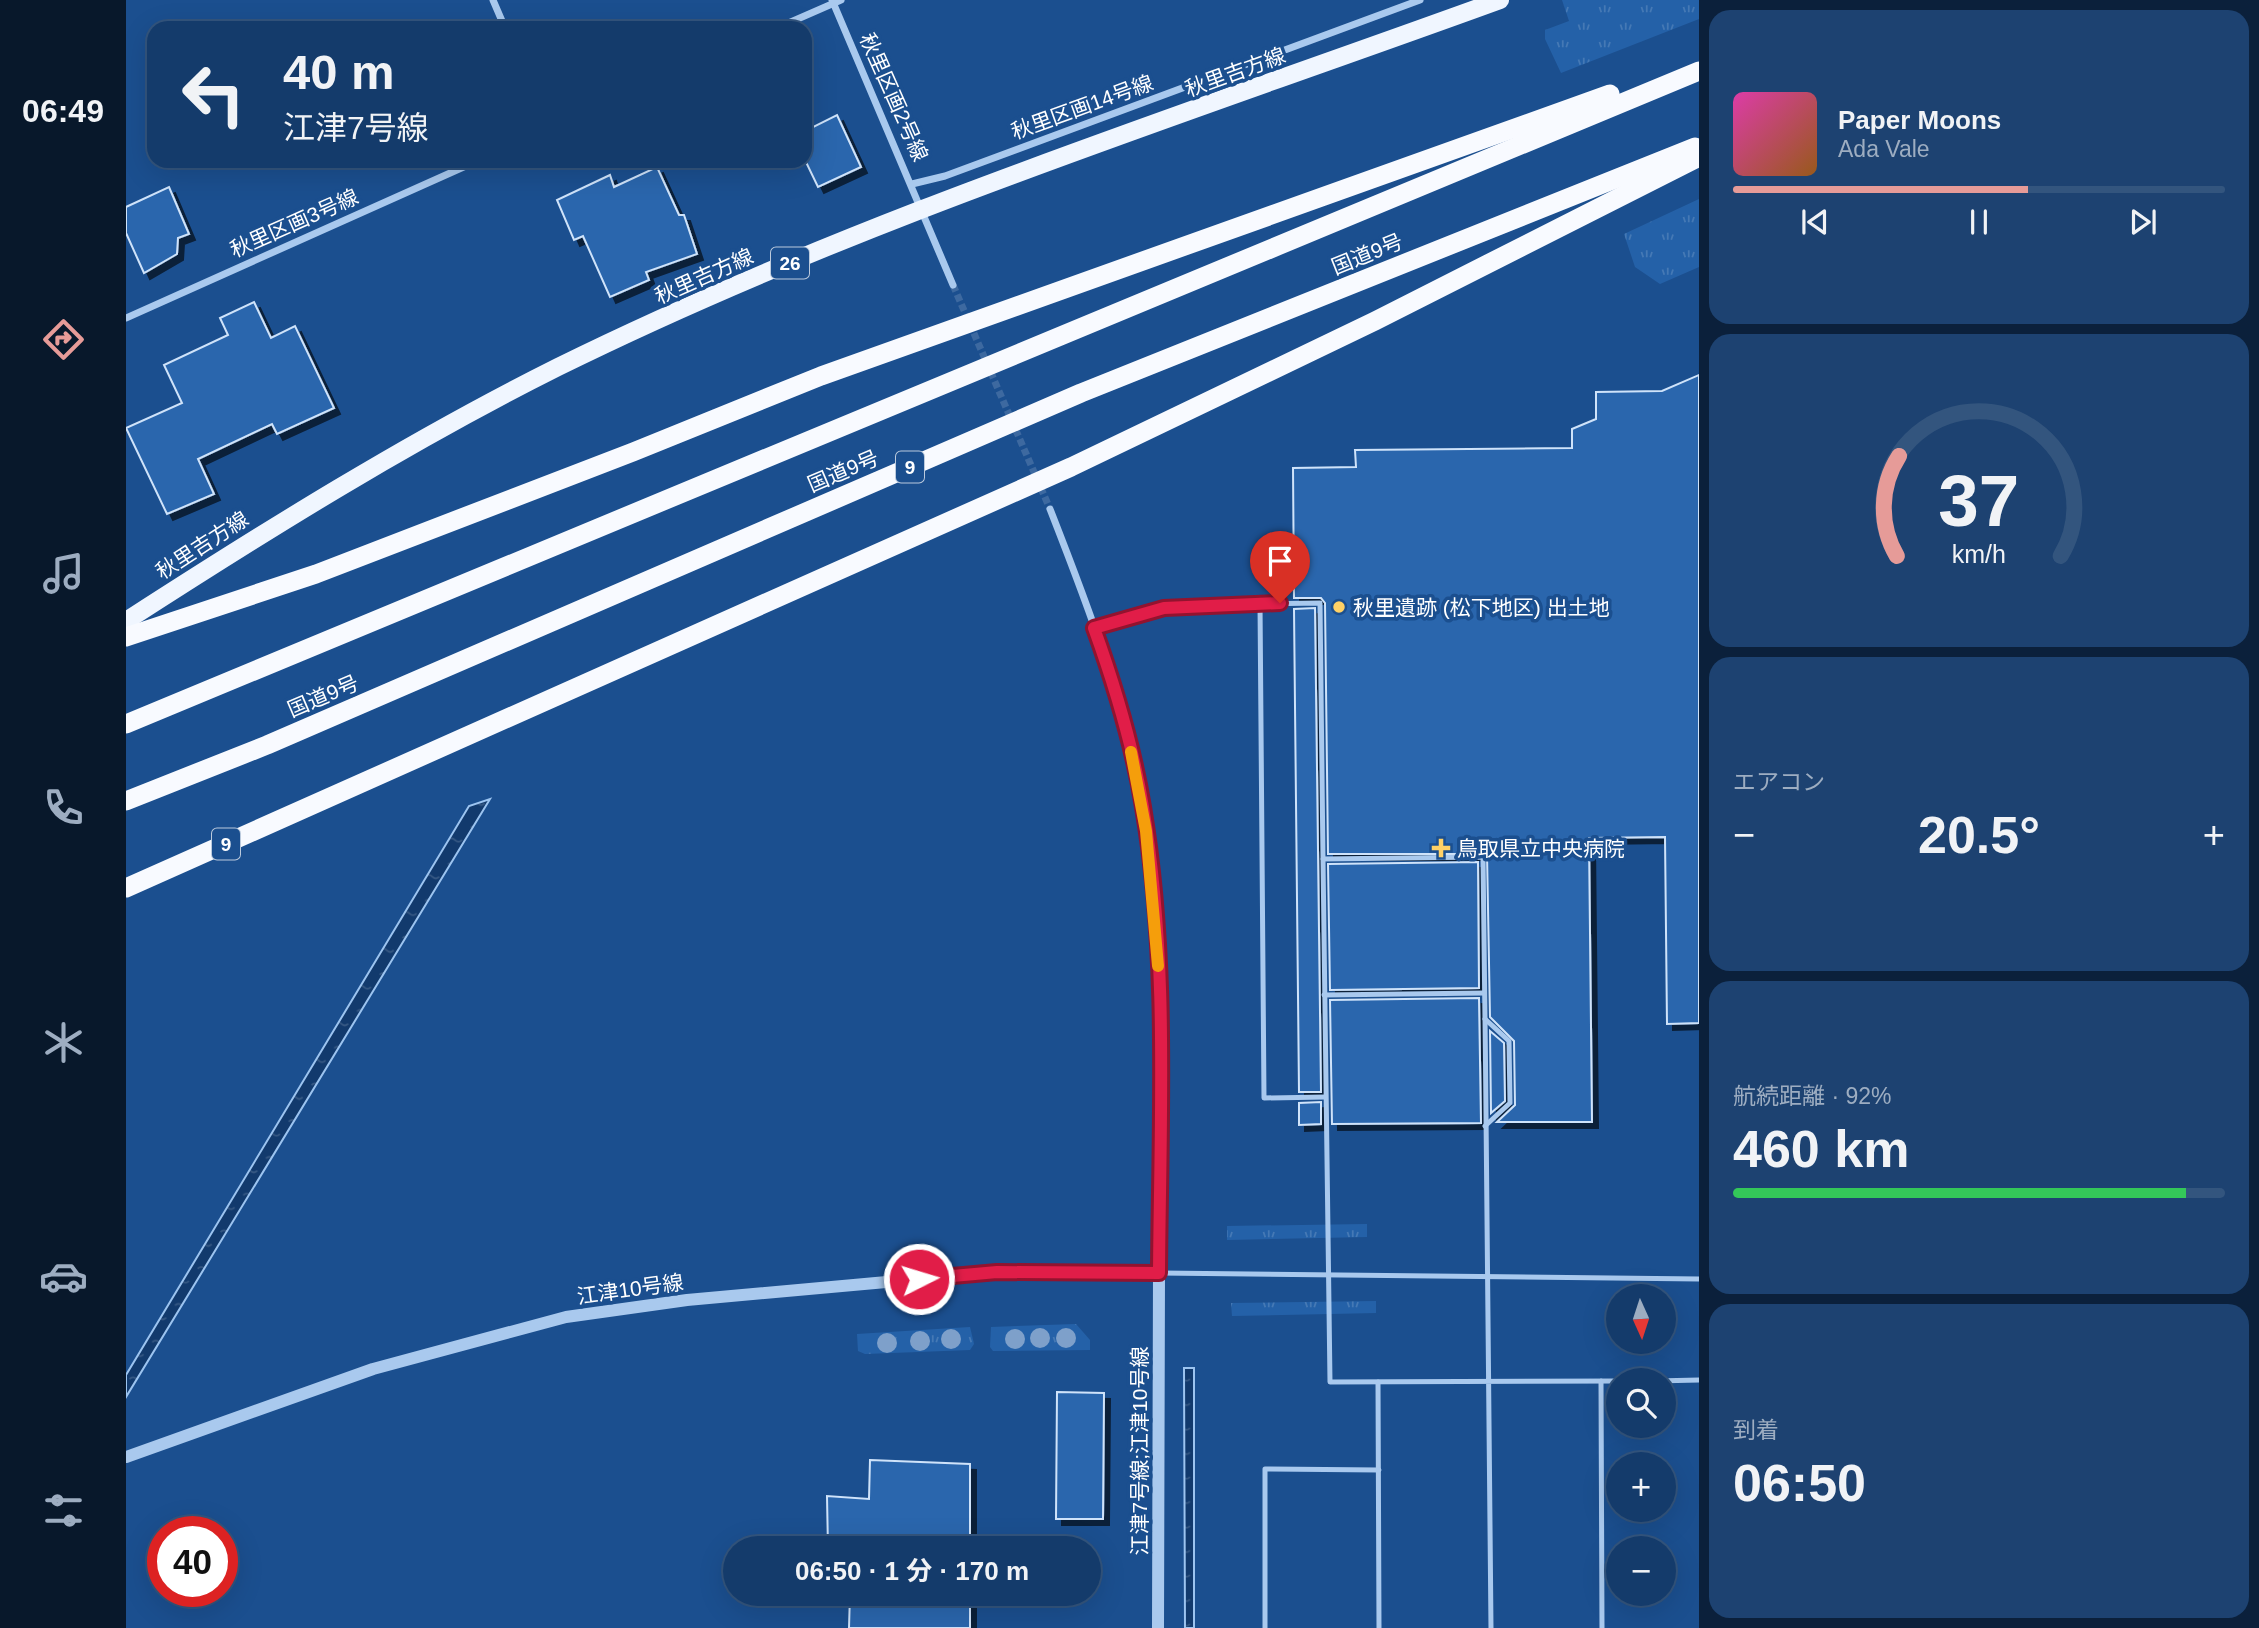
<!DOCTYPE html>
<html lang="ja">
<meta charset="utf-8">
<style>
:root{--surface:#143b6b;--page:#1d4271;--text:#f1f3f6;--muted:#9dadc1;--line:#33557e;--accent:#e69b98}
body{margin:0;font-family:Arial,"Noto Sans JP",sans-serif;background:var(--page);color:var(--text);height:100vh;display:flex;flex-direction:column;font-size:26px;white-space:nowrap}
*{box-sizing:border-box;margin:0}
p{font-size:23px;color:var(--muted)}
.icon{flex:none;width:38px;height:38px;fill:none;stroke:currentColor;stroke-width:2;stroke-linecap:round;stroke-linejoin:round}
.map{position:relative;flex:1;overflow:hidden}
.side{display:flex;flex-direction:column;gap:10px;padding:10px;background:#0b203b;width:560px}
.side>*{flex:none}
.banner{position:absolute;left:21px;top:21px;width:665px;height:147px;border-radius:21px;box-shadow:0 7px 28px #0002,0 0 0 2px var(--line);background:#143b6b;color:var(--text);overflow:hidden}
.needle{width:46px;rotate:177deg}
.controls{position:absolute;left:1480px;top:1284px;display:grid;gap:14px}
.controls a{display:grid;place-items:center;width:70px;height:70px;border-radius:50%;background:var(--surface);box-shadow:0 7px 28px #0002,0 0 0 2px var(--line);font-size:35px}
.speed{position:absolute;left:21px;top:1516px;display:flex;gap:14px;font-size:35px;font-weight:700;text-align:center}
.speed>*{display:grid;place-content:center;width:91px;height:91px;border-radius:50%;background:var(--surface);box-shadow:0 7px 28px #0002,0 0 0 2px var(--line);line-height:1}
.speed .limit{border:10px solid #d22;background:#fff;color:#111}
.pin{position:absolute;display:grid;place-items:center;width:60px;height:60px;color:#fff;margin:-72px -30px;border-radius:50% 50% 50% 0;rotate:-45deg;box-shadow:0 0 7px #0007}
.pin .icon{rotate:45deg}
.me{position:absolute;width:77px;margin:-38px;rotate:85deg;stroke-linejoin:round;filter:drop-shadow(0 0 5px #0008)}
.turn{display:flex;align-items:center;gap:24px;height:147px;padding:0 21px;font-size:32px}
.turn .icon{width:91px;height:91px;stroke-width:2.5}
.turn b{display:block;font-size:49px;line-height:60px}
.big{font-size:52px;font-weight:700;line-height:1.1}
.side .tile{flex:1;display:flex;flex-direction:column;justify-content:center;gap:10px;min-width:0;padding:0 24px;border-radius:21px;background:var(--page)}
.side .dial{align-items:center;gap:0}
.dial svg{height:182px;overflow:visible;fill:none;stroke:var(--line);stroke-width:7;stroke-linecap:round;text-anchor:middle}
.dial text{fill:var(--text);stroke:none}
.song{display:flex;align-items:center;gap:21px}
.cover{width:84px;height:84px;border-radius:10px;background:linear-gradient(135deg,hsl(320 70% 55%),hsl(30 70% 35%))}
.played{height:7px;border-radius:4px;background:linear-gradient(90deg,var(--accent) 60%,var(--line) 60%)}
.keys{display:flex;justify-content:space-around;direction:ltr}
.heat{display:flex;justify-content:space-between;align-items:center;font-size:38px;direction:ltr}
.charge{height:10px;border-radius:5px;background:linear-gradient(90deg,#34c759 92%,var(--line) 0)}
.trip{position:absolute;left:597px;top:1536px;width:378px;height:70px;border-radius:35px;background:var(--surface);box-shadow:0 7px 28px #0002,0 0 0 2px var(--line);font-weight:700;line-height:70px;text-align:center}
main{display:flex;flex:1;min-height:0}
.dock{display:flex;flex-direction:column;width:126px;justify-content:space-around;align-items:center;background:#08182b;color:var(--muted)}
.dock .icon{width:49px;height:49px}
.dock .on{color:var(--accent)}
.dock b{font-size:32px;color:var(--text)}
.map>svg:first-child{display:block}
</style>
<main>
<nav class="dock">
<b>06:49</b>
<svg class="icon on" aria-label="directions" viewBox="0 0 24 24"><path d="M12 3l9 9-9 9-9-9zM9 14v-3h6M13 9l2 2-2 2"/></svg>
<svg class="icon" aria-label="music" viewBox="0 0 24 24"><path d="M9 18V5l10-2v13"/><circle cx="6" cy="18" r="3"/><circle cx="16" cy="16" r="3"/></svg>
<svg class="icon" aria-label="phone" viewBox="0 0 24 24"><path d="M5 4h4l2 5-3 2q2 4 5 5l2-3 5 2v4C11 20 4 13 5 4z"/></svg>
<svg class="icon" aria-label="climate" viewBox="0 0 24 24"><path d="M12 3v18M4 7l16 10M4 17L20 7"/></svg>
<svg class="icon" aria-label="car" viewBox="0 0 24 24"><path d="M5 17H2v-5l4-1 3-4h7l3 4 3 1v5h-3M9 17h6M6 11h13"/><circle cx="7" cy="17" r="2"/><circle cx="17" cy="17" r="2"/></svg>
<svg class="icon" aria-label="filters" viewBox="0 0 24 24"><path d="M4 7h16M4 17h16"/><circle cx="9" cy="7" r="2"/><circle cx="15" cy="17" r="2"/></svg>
</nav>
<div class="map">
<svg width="1573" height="1628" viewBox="0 0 1573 1628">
<defs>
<pattern id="grass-tufts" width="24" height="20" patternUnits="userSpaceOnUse" patternTransform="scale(1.75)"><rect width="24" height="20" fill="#2461a8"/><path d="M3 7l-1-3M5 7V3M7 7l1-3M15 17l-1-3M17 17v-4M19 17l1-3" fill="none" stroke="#4579b5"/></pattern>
<pattern id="water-ripples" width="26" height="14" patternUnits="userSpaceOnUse" patternTransform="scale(1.75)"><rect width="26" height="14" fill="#123a6d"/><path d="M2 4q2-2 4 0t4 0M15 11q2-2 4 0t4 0" fill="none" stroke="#365883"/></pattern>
<filter id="shadow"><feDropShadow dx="6" dy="6" stdDeviation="0" flood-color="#0009"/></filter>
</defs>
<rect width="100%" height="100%" fill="#1b4f8f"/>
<g fill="url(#grass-tufts)">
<polygon points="1436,0 1573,0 1573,19 1435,73 1419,39 1419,30 1443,21"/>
<polygon points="1573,199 1573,267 1534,284 1509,267 1498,234"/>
<polygon points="1241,1224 1241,1237 1101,1240 1101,1226"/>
<polygon points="1250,1301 1250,1313 1106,1316 1105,1303"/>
<polygon points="950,1324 964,1340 964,1350 867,1351 864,1347 865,1327"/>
<polygon points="844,1327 848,1344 844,1350 739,1354 732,1351 731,1334"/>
</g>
<g fill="url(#water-ripples)" stroke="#9cc4f0" stroke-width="2">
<polygon points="364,799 0,1397 0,1375 343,806"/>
<polygon points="1058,1368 1068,1368 1068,1628 1059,1628"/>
</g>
<g fill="#2a66ad" stroke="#cfe3fa" stroke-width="2" filter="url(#shadow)">
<polygon points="711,115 735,167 692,187 679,160 679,131"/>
<polygon points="531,167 553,215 558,215 571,254 520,272 523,280 484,297 457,236 448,240 431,200 484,175 488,187"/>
<polygon points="43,187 63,234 52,238 51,254 18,273 0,233 0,207"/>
<polygon points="128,302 145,338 169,326 208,408 151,434 146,424 72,459 88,494 41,514 0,428 56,403 38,365 102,335 94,318"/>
<polygon points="1573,375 1573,1023 1541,1024 1539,837 1463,838 1466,1122 1371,1122 1389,1105 1388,1041 1364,1017 1361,854 1202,854 1199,603 1195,598 1168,598 1167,468 1230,467 1229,450 1446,448 1446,429 1470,419 1470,392 1536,391"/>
<polygon points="1189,608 1195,1092 1173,1092 1168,609"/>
<polygon points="1352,862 1353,988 1204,990 1202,864"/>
<polygon points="1353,998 1355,1123 1206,1124 1204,1000"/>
<polygon points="1364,1031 1378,1043 1379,1101 1365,1113"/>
<polygon points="1195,1102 1195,1124 1173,1125 1173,1103"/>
<polygon points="931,1392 978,1393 977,1519 930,1519"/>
<polygon points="744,1460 844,1464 844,1549 702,1549 701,1496 743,1499"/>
<polygon points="724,1594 844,1594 844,1628 723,1628"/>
</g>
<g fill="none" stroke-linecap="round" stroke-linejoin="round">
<polyline stroke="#3d69a0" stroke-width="7" stroke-dasharray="7 3.5" stroke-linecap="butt" points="827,285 924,509"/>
<g stroke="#a9c9ee" stroke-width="5">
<polyline points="1134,603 1138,1098 1199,1097"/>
<polyline points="968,628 1019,612 1059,605 1194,603 1197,859"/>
<polyline points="1198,995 1358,993"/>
<polyline points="1359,1019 1383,1041 1384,1103 1359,1126"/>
<polyline points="1034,1273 1573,1279"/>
<polyline points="1475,1381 1476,1628"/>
<polyline points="1529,1381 1573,1380"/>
<polyline points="1252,1382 1253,1628"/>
<polyline points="1139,1628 1139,1469 1253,1470"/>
<path d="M1365 1628C1364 1371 1360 1114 1357 857L1197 859 1204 1382C1300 1382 1396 1382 1493 1381"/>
</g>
<g stroke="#a9c9ee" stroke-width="7">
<polyline points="367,0 379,28"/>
<polyline points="706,0 827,285"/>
<polyline points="651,28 715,0"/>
<polyline points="786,184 819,176 1294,0"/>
<polyline points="0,318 351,161"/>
<path d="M924 509C962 606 1000 705 1017 807 1042 961 1034 1119 1033 1273"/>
</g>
<polyline stroke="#a9c9ee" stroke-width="12" points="0,1457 247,1369 440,1317 561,1300 871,1272 1033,1273 1032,1628"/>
<path stroke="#f0f6ff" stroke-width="18" d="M0 621C141 530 282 442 432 367 734 218 1058 115 1374 0"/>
<g stroke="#f8faff" stroke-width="19">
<polyline points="0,637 190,574 507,452 695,376 1484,94"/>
<polyline points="0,724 1573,71"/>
<polyline points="0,801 141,745 955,393 1569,147"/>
<polyline points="0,888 945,467 1249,321 1573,157"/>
</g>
</g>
<g fill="#7ea0ca">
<circle cx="914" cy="1338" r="10"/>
<circle cx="940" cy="1338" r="10"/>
<circle cx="825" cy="1339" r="10"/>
<circle cx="889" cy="1339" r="10"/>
<circle cx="794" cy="1341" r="10"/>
<circle cx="761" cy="1343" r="10"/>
</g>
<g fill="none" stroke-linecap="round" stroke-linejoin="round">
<defs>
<path id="route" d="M793 1279 871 1272 1033 1273C1034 1119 1043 960 1017 807 1007 746 989 686 968 628L1038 608 1154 603"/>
</defs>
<use href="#route" stroke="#92132f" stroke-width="18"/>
<use href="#route" stroke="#e11d48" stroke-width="12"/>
<polyline stroke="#f59e0b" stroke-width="12" points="1005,752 1020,831 1032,966"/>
</g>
<g fill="#ffd166" stroke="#1b4f8f" stroke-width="2.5">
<circle cx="1213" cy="607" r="7"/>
<path d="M1311.5 837.5h7v7h7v7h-7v7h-7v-7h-7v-7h7z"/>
</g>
<g text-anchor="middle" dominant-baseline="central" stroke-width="7" stroke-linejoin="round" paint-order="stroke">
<g fill="#1b4f8f" stroke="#bbcadd" stroke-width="2">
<rect x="645" y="247.5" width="38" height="31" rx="5"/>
<rect x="770" y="451.5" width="28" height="31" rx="5"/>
<rect x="86" y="828.5" width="28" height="31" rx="5"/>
</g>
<g font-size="19" font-weight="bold" fill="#fff">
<text x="664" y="263">26</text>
<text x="784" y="467">9</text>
<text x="100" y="844">9</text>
</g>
<g font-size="21" fill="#fff" stroke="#1b4f8f">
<text transform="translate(1109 72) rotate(-20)">秋里吉方線</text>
<text transform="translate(768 97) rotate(66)">秋里区画2号線</text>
<text transform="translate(956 107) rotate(-20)">秋里区画14号線</text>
<text transform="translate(168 223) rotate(-24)">秋里区画3号線</text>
<text transform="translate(1241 254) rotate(-22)">国道9号</text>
<text transform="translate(578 276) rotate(-24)">秋里吉方線</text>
<text transform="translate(717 471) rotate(-23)">国道9号</text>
<text transform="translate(76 545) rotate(-33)">秋里吉方線</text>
<text transform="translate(197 696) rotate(-23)">国道9号</text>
<text transform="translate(504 1289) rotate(-8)">江津10号線</text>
<text transform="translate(1013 1451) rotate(-90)">江津7号線;江津10号線</text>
</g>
<g font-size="21" fill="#fff" stroke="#1b4f8f" text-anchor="start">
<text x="1227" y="607">秋里遺跡 (松下地区) 出土地</text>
<text x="1331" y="848">鳥取県立中央病院</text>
</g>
</g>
</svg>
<div class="controls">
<a><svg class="needle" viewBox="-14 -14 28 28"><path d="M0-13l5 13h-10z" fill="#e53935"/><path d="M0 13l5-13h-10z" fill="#9dadc1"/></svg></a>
<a><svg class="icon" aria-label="search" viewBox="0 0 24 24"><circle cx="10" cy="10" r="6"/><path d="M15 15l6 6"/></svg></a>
<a>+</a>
<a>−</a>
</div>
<div class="speed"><div class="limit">40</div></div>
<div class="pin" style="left:1154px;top:603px;background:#d93025"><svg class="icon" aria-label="arrive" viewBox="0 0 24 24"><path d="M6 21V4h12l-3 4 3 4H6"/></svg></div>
<svg class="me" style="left:793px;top:1279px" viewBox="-20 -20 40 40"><circle r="17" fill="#e11d48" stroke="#fff" stroke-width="3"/><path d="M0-11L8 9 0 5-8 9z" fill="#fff"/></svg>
<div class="trip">06:50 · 1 分 · 170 m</div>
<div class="banner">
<div class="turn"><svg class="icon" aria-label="left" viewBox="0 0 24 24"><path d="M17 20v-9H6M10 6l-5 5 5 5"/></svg><div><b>40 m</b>江津7号線</div></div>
</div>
</div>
<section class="side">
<div class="tile">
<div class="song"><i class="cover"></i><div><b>Paper Moons</b><p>Ada Vale</p></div></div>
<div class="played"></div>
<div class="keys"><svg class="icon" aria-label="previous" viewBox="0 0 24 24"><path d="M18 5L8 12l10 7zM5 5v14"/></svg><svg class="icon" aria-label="pause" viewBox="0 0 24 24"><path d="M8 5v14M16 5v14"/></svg><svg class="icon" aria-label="next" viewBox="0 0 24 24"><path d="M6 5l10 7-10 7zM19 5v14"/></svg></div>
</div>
<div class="tile dial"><svg viewBox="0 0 100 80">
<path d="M14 69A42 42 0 1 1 86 69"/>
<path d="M14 69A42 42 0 0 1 15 25" stroke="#e69b98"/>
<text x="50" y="56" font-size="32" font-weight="700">37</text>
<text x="50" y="72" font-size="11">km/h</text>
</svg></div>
<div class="tile"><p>エアコン</p>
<div class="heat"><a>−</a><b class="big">20.5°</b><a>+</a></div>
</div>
<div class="tile"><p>航続距離 · 92%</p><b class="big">460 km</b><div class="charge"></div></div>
<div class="tile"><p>到着</p><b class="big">06:50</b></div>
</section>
</main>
